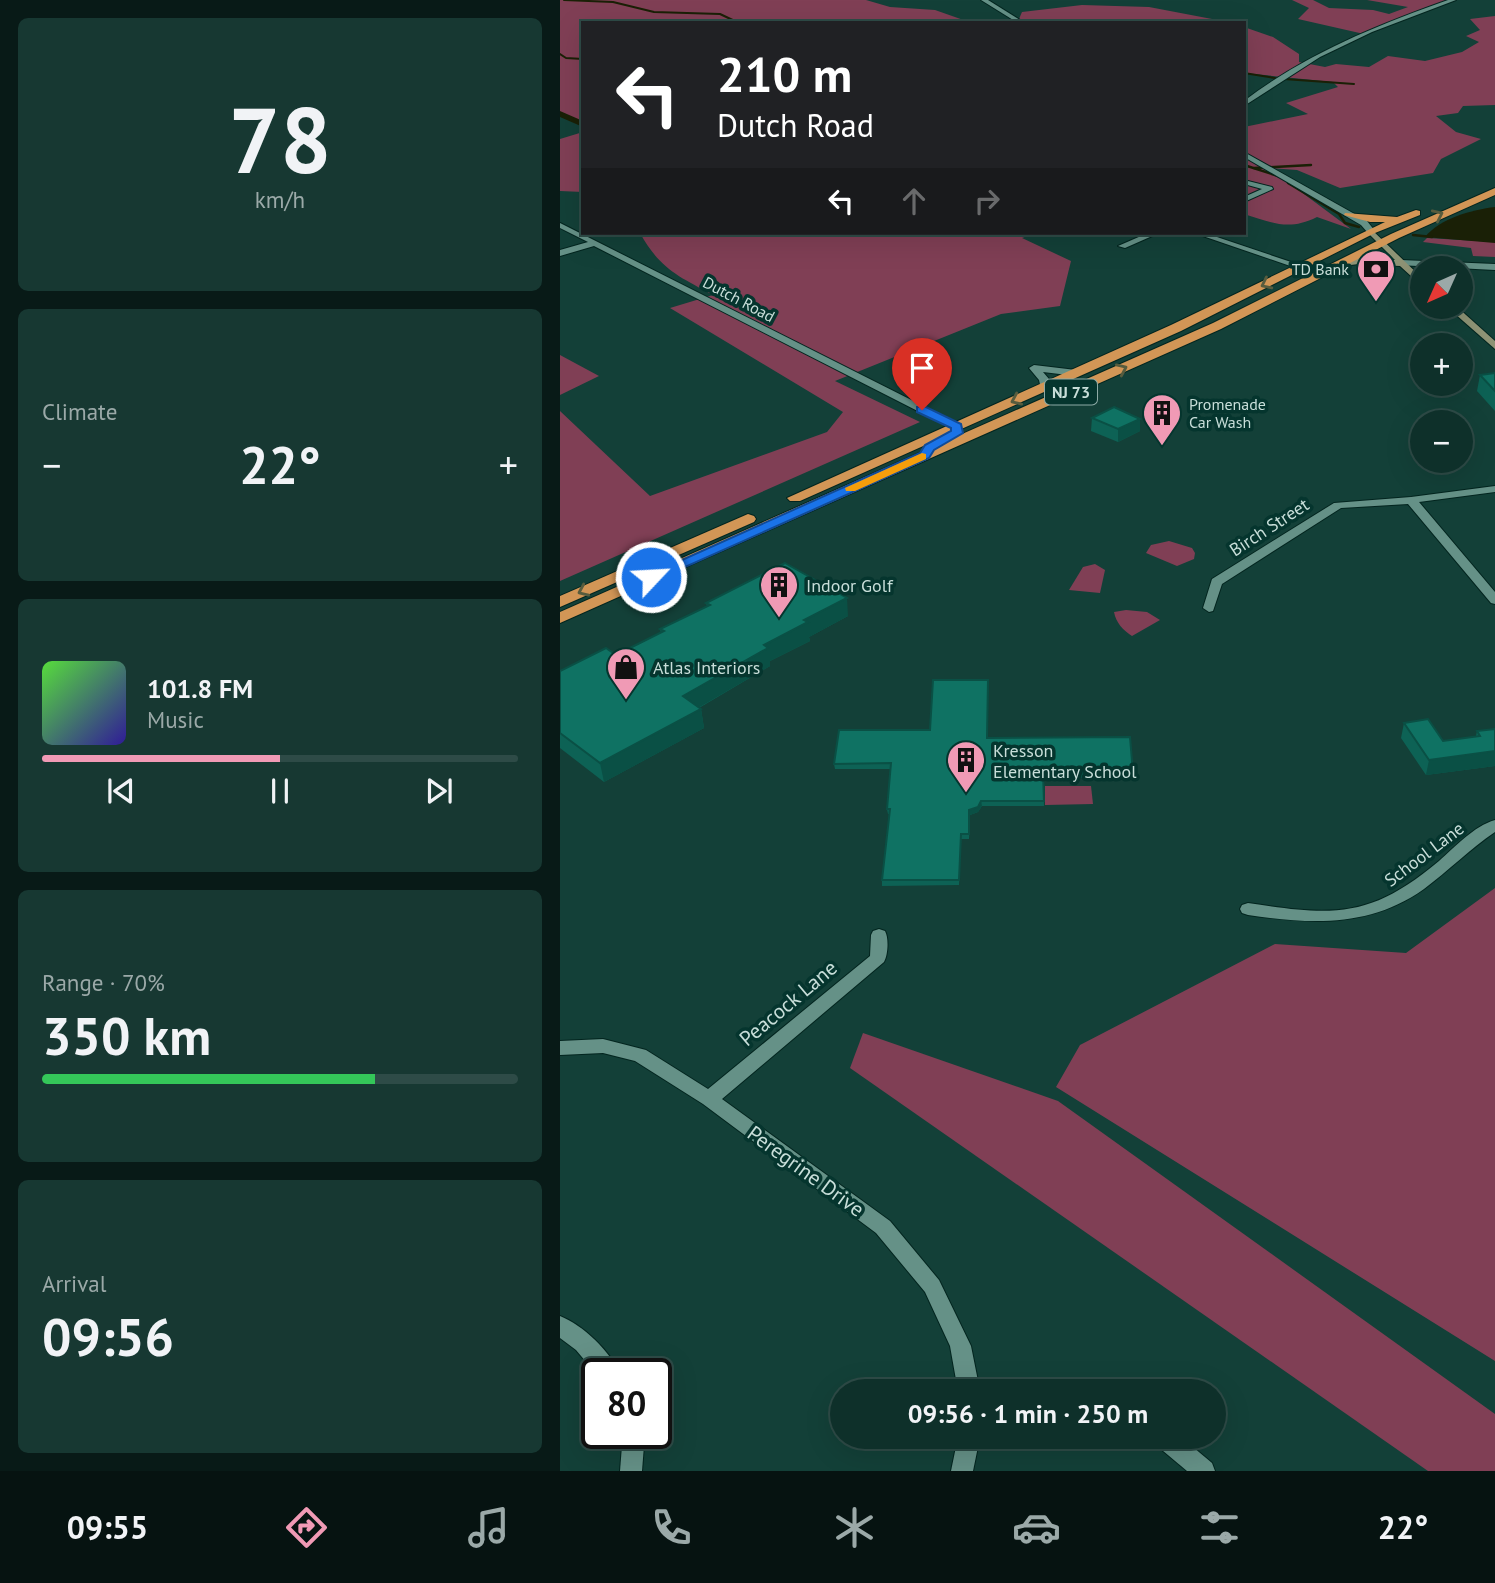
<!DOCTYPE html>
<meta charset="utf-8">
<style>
:root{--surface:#0e302a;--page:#173832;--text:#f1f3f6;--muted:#9ba9a8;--line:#2e4b47;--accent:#f09ab5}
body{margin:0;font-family:"PT Sans",sans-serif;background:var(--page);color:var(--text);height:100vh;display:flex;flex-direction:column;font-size:26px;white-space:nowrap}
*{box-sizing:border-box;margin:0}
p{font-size:23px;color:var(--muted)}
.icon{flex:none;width:38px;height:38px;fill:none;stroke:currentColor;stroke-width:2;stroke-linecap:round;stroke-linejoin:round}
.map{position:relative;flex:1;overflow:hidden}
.details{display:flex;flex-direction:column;gap:18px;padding:18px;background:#081a17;width:560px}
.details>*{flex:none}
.banner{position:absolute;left:21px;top:21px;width:665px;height:214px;border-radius:0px;box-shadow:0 7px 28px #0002,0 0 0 2px var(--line);background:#202124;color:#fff;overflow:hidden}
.needle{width:46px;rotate:225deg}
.tools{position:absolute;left:850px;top:256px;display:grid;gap:14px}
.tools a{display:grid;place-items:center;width:63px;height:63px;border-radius:50%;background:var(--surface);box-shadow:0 7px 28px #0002,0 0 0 2px var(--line);font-size:35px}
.speed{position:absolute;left:21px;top:1358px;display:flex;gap:14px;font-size:35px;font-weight:700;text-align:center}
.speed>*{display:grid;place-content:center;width:91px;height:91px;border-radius:50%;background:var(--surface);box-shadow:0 7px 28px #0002,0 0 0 2px var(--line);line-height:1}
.speed .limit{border:4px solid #111;border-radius:10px;background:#fff;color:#111}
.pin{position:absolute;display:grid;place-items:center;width:60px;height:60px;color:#fff;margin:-72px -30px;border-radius:50% 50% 50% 0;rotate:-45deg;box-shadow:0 0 7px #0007}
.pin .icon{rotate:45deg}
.me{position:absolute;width:77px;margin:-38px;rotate:65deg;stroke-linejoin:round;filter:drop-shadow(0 0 5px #0008)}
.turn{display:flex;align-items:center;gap:24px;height:147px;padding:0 21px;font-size:32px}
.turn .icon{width:91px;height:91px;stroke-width:2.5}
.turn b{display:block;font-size:49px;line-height:60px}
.lanes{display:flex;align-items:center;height:66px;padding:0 21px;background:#0003;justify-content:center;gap:35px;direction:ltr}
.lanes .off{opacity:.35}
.big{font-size:52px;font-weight:700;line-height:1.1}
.details .card{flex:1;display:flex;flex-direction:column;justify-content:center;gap:10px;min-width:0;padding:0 24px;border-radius:10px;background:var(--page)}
.details .dial{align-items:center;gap:0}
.dial b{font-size:91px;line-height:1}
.song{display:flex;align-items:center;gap:21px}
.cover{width:84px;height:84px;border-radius:10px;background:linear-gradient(135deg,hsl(110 70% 55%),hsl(250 70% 35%))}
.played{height:7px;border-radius:4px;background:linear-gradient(90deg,var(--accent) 50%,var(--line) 50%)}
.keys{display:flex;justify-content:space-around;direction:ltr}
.heat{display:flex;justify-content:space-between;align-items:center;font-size:38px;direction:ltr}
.charge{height:10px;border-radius:5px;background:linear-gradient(90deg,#34c759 70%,var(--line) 0)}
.trip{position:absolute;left:270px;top:1379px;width:396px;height:70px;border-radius:35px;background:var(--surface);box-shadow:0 7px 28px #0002,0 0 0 2px var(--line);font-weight:700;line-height:70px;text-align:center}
.menu{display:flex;height:112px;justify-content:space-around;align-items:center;background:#061311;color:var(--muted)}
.menu .icon{width:49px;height:49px}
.menu .on{color:var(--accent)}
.menu b{font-size:32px;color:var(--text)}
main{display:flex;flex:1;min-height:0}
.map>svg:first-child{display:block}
</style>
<main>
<section class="details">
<div class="card dial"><b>78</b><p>km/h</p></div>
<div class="card"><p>Climate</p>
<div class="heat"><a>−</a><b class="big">22°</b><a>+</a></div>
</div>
<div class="card">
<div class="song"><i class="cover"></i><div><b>101.8 FM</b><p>Music</p></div></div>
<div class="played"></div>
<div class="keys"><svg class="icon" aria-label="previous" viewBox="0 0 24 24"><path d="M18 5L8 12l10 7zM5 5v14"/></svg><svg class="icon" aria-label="pause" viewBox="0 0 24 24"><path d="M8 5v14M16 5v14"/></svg><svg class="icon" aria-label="next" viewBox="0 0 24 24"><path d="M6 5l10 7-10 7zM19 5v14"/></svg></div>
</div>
<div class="card"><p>Range · 70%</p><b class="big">350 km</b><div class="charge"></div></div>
<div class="card"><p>Arrival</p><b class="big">09:56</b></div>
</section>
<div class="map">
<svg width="935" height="1471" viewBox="0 0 935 1471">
<rect width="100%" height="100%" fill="#134038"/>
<g fill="#803f55">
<polygon points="0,0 306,0 330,7 375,10 412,23 23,23 23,123 0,116"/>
<polygon points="732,0 753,0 769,8 813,10 829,14 848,7 807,0 894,0 804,34 738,19 749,8"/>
<polygon points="522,5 589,7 673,23 467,23 459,19 462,12"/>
<path d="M935 16V105L903 106 898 113 876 116 896 132 921 139 881 159 873 173 780 188 737 170 709 168 791 229 757 217C729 231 713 223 684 214V127L748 114 726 103 778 87 773 82 684 73V27L713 37 739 54V62L765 67 776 64 809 67 828 56 865 61 902 52 919 42 906 36 920 30 910 19Z"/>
<polygon points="23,132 23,192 0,191 0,139"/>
<path d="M80 233H475L462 238 511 261 500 306 441 314 275 381 360 422 0 581V411L90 496 267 432 283 412 110 308 153 295C118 276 100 269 80 233Z"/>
<polygon points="867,238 935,242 935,257 913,256 911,248 863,242"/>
<polygon points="0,355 39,376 0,395"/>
<polygon points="609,541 632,548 635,553 634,559 617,566 586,553 591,545"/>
<polygon points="535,564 545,570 540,593 509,590 523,567"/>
<path d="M566 610 587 612 600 620 572 636C563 630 556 623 554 612Z"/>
<polygon points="485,786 531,786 533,804 485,805"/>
<polygon points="935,888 935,1361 496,1087 520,1045 715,944 846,953"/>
<polygon points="303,1033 498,1101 935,1414 935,1471 868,1471 290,1068"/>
</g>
<path fill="#1a2006" d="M935 207V243L865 237C880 218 912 210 935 207Z"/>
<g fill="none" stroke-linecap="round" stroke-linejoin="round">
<g stroke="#1a2006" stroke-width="2">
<polyline points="4,0 53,2 94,12 160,14 179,23"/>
<polyline points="0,54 6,58 23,59"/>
<polyline points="684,73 715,78"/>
<polyline points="724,79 794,84"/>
</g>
<g stroke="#1a2006" stroke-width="2.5">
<polyline points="684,165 718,176"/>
<polyline points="694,168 751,165"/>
<polyline points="728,183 779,214 785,223 799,227"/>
<polyline points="853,235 872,237"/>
</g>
<polygon fill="#1a2006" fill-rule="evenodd" points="0,111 23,121 23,127 0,117"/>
<defs>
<g id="minor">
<path d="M888 0H896L812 32 760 57 684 106V101C746 54 815 26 888 0Z"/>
<polygon points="684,180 712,187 713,189 684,202 684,197 702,189 684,184"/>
<polygon points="0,223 401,425 402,427 401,429 393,429 34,246 0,256 0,250 28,242 0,228"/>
<polygon points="588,233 599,233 565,248 558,246"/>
<polygon points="634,233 645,233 746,267 739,269"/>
<polygon points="474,365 516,370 521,373 516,376 483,372 489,379 490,387 485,390 481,389 479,380 469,368"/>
<polygon points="935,486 935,492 859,502 935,592 935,604 931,603 848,504 781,508 662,584 653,611 649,612 643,608 652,579 774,503 851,497"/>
<path d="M935 820V832C910 849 888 871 864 889 809 928 751 924 688 915L682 913 680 909 682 905 688 903C773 916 810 919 879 861 895 847 914 826 935 820Z"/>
<path d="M319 929 325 931C329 938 328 955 324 962L162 1099 330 1221 379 1280 411 1346 420 1391H398L390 1346 365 1292 316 1233 143 1104 75 1061 43 1053 0 1055V1041L43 1039 86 1050 148 1089 310 956 311 935 313 931Z"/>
<path d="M0 1316C23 1325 50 1351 60 1374L37 1375 16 1350 0 1338Z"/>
<polygon points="63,1433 85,1433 82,1471 60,1471"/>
<polygon points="398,1437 420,1437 413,1471 391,1471"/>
<polygon points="593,1437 621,1437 652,1463 655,1471 627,1471 596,1445"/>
</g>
<g id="tertiary">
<polygon points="421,0 428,0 465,23 458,23"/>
<polygon points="684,152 807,221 815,231 808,233 801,225 684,157"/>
<polygon points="841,260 935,264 935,270 838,265 838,261"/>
</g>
<g id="secondary">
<polygon points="811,229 863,279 863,287 840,266 799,264 774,267 774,263 799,258 835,260 808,233 807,231"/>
<polygon points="886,306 896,306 935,341 935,349"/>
</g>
<g id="trunk">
<polygon points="935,188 935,195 839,238 661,329 0,623 0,612 653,323 831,234"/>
<polygon points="856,210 860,211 860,215 815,233 621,331 240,501 230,501 227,498 611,325 825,222 810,222 784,215 785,213 837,217"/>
<polygon points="188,514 194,516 196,519 194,522 0,607 0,596"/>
</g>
</defs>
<use href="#minor" stroke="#03251f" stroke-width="2"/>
<use href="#tertiary" stroke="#03251f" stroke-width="2"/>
<use href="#secondary" stroke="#03251f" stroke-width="2"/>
<use href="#trunk" stroke="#03251f" stroke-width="2"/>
<use href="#minor" fill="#659187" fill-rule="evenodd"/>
<use href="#tertiary" fill="#659187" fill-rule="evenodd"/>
<use href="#secondary" fill="#8e9375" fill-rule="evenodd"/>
<use href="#trunk" fill="#d29656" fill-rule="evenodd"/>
</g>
<g fill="#0d6255">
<polygon points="935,373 935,411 917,391 920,375"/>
<polygon points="532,418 580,431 558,442 531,431"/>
<polygon points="146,603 288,616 249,637 250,641 210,661 210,666 139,708 141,709 144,728 44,782 0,748 0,671 56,655 101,633 100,629 147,606"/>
<polygon points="844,723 883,741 916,736 917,731 935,729 935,766 866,775 841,738"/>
<polygon points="428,738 573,773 573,778 483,778 484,806 422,806 418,812 410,815 409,839 401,839 399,885 322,886 322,880 330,814 328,814 327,809 331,769 275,769 274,764"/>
</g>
<g fill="#0a5045">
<polygon points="580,419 580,431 558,442 558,429"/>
<polygon points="287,598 288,616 249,637 250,641 210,661 210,666 126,715 123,696 244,620"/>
<polygon points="141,709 144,728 44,782 40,763"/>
<polygon points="935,751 935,766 866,775 869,760"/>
<polygon points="421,801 422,806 418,812 410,815 409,839 409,810"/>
</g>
<g fill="#0f7263" stroke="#0a5045" stroke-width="2">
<polygon points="935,373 935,391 920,375"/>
<polygon points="554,407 580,419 558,429 532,418"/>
<polygon points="225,563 287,598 244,620 248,622 204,645 208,648 123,696 141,709 40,763 0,733 0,671 46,648 56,655 104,631 100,629 150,605 146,603"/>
<polygon points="373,680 428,680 427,738 570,737 573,773 483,773 484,801 421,801 418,807 409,810 409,834 401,834 399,880 322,880 330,809 327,809 331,763 274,764 279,730 370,730"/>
<polygon points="868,719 883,741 920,736 917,731 935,729 935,751 869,760 844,723"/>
</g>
<defs><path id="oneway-chevron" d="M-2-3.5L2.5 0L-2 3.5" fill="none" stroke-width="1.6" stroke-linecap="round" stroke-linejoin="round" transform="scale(1.75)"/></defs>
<g stroke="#575c3e">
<use href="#oneway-chevron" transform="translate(878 215) rotate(-25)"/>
<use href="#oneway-chevron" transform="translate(706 284) rotate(154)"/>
<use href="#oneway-chevron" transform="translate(562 369) rotate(-24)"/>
<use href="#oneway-chevron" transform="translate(456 400) rotate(156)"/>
<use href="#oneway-chevron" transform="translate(23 591) rotate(156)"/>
</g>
<polygon fill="#1a73e8" stroke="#114b97" stroke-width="2" points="357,407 366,407 401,424 403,433 374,450 369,458 96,580 86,580 84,577 360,453 365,445 391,431 391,428 357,412"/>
<polygon fill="#f59e0b" points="362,453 366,454 366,459 295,491 286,491 285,488"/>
<defs>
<symbol id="bank-pin" viewBox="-11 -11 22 30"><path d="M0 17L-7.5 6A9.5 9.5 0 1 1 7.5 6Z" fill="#f09ab5" stroke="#05352e"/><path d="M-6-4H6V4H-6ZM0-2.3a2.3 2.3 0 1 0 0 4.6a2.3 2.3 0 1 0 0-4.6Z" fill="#111"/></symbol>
<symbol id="building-pin" viewBox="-11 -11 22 30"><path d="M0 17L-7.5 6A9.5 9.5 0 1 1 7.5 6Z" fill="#f09ab5" stroke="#05352e"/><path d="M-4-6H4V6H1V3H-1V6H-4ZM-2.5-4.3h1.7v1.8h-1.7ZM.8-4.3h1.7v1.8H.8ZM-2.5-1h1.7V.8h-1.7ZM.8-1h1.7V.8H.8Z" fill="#111"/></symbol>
<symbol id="shop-pin" viewBox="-11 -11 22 30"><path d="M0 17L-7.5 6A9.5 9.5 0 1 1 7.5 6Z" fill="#f09ab5" stroke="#05352e"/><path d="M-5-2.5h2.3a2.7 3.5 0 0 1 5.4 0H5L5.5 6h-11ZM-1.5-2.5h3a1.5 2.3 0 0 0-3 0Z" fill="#111"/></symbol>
</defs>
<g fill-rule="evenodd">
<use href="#bank-pin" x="794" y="247" width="44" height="60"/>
<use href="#building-pin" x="580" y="391" width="44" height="60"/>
<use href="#building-pin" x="197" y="563" width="44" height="60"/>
<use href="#shop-pin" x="44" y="645" width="44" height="60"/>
<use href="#building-pin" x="384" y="738" width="44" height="60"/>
</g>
<g text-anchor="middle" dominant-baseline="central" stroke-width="7" stroke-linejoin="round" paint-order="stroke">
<g font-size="16" fill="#c8ded9" stroke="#05352e" text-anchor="end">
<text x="789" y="269">TD Bank</text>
<text x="629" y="404" text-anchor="start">Promenade<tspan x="629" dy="18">Car Wash</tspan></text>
</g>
<g font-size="16" fill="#c8ded9" stroke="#05352e">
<text transform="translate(179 299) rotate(28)">Dutch Road</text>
</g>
<rect fill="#05352e" stroke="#8eaba6" stroke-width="2" x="485" y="379.5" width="52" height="25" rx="5"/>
<g font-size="16" font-weight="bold" fill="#c8ded9">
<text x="511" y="392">NJ 73</text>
</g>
<g font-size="18" fill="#c8ded9" stroke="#05352e">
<text transform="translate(709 527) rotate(-33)">Birch Street</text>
<text transform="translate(864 854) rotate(-37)">School Lane</text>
</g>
<g font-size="18" fill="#c8ded9" stroke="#05352e" text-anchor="start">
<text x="246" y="585">Indoor Golf</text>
<text x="93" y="667">Atlas Interiors</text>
<text x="433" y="750">Kresson<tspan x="433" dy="21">Elementary School</tspan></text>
</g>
<g font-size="21" fill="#c8ded9" stroke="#05352e">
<text transform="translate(228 1003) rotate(-40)">Peacock Lane</text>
<text transform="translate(246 1171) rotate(36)">Peregrine Drive</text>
</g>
</g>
</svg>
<div class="tools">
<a><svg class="needle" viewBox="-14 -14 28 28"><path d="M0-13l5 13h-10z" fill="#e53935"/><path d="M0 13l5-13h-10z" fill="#9ba9a8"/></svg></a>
<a>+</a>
<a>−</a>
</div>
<div class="speed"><div class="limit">80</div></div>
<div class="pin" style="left:362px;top:410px;background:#d93025"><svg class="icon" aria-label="arrive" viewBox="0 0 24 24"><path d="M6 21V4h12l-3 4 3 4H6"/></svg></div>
<svg class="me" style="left:91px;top:577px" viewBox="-20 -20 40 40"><circle r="17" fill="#1a73e8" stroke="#fff" stroke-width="3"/><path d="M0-11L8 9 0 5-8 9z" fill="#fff"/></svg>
<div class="trip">09:56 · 1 min · 250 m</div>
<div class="banner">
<div class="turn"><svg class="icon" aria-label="left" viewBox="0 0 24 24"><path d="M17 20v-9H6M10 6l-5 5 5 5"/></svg><div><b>210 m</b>Dutch Road</div></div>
<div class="lanes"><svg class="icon" aria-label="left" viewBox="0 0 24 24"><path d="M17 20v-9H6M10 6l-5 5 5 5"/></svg><svg class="icon off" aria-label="ahead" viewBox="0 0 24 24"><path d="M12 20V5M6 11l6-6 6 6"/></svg><svg class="icon off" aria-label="right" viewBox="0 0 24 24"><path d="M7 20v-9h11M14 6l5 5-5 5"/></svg></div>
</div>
</div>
</main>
<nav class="menu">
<b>09:55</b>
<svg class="icon on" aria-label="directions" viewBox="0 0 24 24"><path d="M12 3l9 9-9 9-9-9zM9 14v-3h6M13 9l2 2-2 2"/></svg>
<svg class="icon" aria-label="music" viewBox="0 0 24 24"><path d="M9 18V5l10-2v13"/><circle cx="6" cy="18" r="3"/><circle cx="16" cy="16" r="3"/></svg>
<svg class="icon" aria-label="phone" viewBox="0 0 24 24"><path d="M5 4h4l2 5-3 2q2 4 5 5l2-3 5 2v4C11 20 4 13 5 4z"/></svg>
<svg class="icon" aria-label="climate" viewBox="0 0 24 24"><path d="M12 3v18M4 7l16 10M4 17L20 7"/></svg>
<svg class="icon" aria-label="car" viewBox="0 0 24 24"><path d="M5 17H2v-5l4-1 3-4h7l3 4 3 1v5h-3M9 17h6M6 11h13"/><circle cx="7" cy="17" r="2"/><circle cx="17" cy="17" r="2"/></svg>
<svg class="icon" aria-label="filters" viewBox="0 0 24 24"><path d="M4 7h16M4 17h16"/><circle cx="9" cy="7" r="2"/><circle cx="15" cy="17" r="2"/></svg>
<b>22°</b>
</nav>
